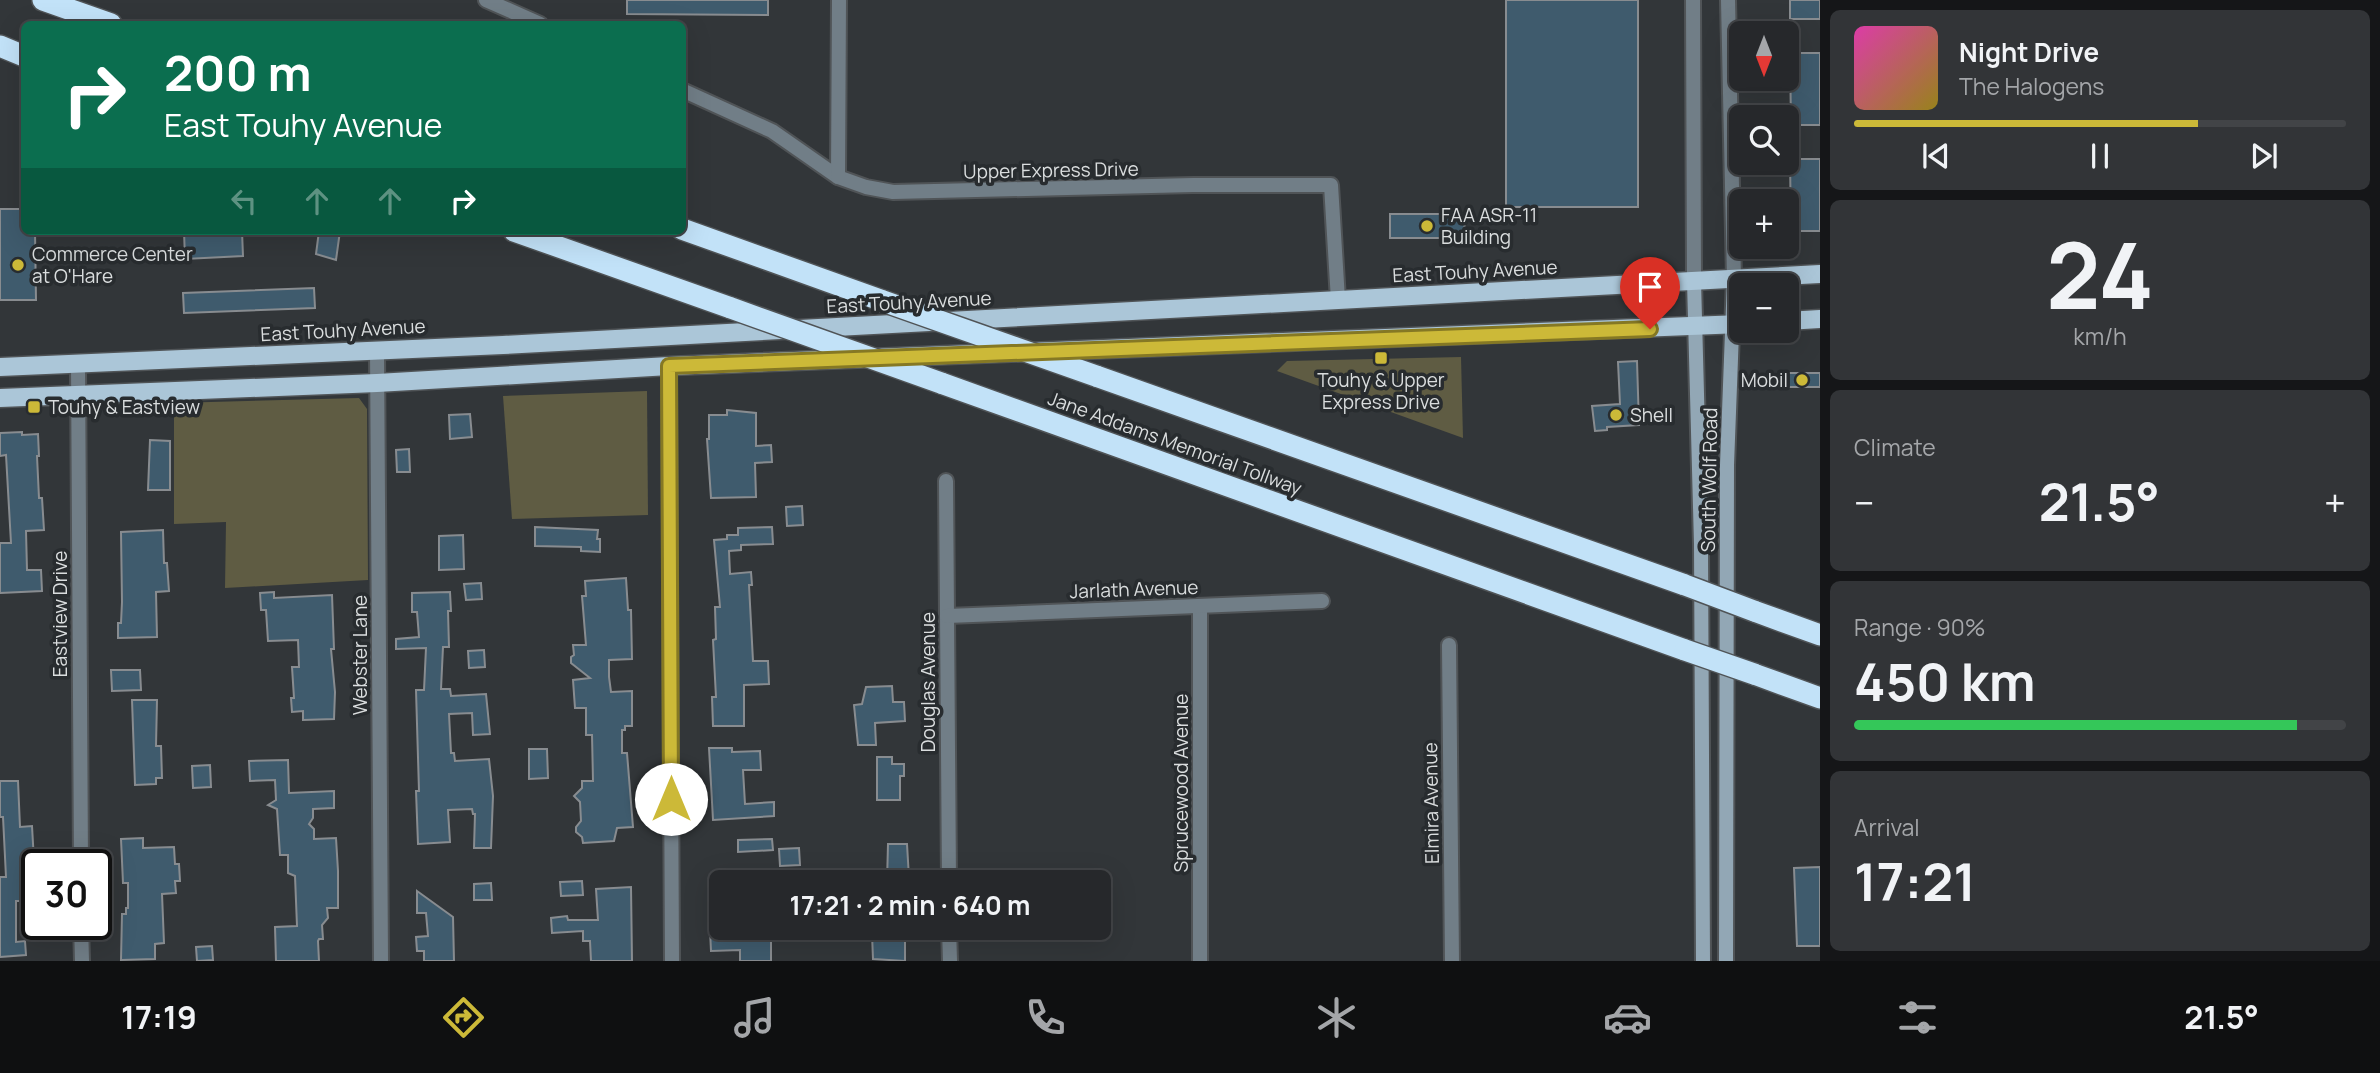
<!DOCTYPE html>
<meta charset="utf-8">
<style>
:root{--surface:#26282b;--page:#323437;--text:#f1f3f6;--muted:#a4a6a9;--line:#424447;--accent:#ccb938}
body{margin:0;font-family:Manrope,sans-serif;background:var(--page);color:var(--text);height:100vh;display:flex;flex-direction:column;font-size:26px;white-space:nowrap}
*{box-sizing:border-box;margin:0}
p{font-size:23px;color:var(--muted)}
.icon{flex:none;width:38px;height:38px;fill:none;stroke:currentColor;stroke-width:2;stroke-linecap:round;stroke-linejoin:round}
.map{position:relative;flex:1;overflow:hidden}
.sheet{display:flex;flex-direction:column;gap:10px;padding:10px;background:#151618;width:560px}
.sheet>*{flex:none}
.top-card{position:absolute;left:21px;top:21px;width:665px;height:214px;border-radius:10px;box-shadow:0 7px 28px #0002,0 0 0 2px var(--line);background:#0b6e4f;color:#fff;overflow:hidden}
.needle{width:46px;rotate:180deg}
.fabs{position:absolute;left:1729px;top:21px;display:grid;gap:14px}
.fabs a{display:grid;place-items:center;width:70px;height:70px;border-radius:10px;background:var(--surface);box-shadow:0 7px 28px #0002,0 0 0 2px var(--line);font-size:35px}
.speed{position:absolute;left:21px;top:849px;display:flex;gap:14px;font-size:35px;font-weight:700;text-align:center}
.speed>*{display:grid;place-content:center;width:91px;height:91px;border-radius:50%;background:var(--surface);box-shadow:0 7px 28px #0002,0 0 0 2px var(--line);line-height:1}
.speed .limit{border:4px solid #111;border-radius:10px;background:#fff;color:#111}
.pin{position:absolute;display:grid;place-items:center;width:60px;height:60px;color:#fff;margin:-72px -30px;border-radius:50% 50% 50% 0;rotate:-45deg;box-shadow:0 0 7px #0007}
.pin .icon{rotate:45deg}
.me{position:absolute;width:77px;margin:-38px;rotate:0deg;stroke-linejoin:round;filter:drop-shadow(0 0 5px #0008)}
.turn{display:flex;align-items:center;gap:24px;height:147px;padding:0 28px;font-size:32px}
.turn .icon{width:91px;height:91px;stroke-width:2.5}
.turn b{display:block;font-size:49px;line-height:60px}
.lanes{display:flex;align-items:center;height:66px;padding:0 28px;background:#0003;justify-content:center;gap:35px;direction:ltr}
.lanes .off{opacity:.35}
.big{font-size:52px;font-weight:700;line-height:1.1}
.sheet .card{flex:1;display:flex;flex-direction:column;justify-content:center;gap:10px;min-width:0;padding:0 24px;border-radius:10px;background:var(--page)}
.sheet .dial{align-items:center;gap:0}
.dial b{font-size:91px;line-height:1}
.song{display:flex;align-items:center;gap:21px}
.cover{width:84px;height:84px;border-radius:10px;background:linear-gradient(135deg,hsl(320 70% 55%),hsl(50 70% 35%))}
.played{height:7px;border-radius:4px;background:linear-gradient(90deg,var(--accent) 70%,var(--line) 70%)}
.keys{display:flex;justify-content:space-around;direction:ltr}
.heat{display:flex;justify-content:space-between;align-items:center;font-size:38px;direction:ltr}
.charge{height:10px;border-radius:5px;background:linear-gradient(90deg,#34c759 90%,var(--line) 0)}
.trip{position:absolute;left:709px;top:870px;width:402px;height:70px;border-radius:10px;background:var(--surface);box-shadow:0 7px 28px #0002,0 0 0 2px var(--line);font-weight:700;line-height:70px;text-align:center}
.dock{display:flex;height:112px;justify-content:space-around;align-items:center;background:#0f1011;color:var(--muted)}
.dock .icon{width:49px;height:49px}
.dock .current{color:var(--accent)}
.dock b{font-size:32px;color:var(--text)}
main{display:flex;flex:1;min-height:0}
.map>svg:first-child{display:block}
</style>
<main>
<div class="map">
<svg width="1820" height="961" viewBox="0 0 1820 961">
<rect width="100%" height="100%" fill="#323639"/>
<g fill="#5f5c43">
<polygon points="1461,357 1463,438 1277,371 1287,361"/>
<polygon points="647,391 648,515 512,519 503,396"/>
<polygon points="359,398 367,409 368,580 225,588 226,522 174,524 174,403"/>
</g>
<g fill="#3f5b6d" stroke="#888c90" stroke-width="2">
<polygon points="627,0 768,0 768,15 627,14"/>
<rect x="1506" y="0" width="132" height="207"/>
<rect x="1790" y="0" width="30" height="19"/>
<polygon points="1790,53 1820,53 1820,125 1791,125"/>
<polygon points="1790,159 1820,159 1820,231 1791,231"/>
<polygon points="0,209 24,209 24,231 35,231 36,300 0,300"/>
<polygon points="1390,214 1465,214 1464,238 1390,238"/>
<polygon points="184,231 242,231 243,256 185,259"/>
<polygon points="319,231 340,231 336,260 316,254"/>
<polygon points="314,288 315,308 184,313 183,293"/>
<polygon points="1637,361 1639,425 1607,427 1607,430 1595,431 1592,406 1620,404 1618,362"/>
<polygon points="1784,373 1820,373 1820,387 1785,387"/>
<polygon points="727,410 756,413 756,446 771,445 772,462 755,463 756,497 711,498 707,439 709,439 709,415 727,415"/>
<polygon points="470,414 472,437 450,439 449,415"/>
<polygon points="22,432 22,435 38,434 39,456 37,456 39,498 42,498 44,530 26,531 27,570 41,570 42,591 0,593 0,543 11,543 6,455 0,456 0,433"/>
<polygon points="150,440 170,441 170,490 148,490"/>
<polygon points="409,449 410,472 397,472 396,450"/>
<polygon points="802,506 803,525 787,526 786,507"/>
<polygon points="535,527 598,530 597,539 600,539 600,552 581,551 581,547 535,546"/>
<polygon points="772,527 773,544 741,545 741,550 729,551 730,574 751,572 752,585 749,585 753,661 768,661 769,684 744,685 744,726 713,726 712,697 716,697 713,640 716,639 715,607 720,607 714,540 727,539 727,535 738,535 738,528"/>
<polygon points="163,530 164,563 167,563 169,591 156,592 157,637 118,638 118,623 121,623 122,602 121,532"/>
<polygon points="463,535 464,569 439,570 439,536"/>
<polygon points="626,578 628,610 631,610 632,659 609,660 609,677 611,692 632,691 632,726 625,726 625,730 622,730 622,753 627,753 633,827 617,828 614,841 583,843 582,837 576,832 576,827 581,821 580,802 574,796 582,788 582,781 593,781 592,735 586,735 586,708 575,708 573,680 590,678 571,663 571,657 574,655 573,645 586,645 582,596 586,596 585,581"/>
<polygon points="481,583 482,599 466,600 464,584"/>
<polygon points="274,592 274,598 332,595 334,649 331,649 335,692 334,719 303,720 303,711 292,712 291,698 294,698 292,667 299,667 298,640 268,641 266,610 261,610 260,593"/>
<polygon points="450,592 451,611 448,611 449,647 443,647 441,689 450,689 451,696 486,694 490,734 473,735 472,713 449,714 451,753 454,753 455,761 489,759 493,796 491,848 474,848 475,814 473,814 472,809 448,810 450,842 418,844 416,791 419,791 416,690 424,690 426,648 396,649 396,639 419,637 417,612 412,612 412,593"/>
<polygon points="484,650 485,667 469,668 468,651"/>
<polygon points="111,670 140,670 141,690 112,691"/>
<polygon points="892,686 893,702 904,702 905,721 875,723 876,745 858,745 854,705 862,704 866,687"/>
<polygon points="132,700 157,700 156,746 161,746 162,778 156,778 156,784 135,785"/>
<polygon points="709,748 732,748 732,752 760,751 761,770 743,770 745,804 774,802 774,816 713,820"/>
<polygon points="529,749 547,749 548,778 529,779"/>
<polygon points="877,757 892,757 892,764 904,764 904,776 900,776 900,800 877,800"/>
<polygon points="288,760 289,793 334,791 334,808 313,809 313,818 309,824 314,829 314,839 336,838 338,871 338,908 327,908 328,918 322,925 323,939 319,939 318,941 319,961 276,961 275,927 297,926 295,876 288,873 288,855 280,855 277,809 268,805 276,800 275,780 250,781 249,761"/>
<polygon points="210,765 211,787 193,788 192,766"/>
<polygon points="0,781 18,781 20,827 32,826 34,861 29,862 29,901 16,901 16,942 25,941 26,955 0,957 0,877 6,877 3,817 0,817"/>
<polygon points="143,838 143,848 174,847 175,864 179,864 180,881 175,881 176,893 162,894 164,943 155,944 155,959 121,960 122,914 126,914 126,908 128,908 128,883 123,883 121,839"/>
<polygon points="772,839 773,850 738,852 738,840"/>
<polygon points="888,844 907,844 909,878 907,878 907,882 887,882"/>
<polygon points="799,848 800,865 780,866 779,849"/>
<polygon points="1820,867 1820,946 1797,946 1794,868"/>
<polygon points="582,881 583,895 561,896 560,882"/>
<polygon points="491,883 492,900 474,900 474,884"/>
<polygon points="631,887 632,961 591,961 590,941 583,941 583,931 552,933 551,918 567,916 568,920 598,920 596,889"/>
<polygon points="417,891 453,917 454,961 424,961 424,951 417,951 416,937 428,936 426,913 417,913"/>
<polygon points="764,928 781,928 782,939 771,940 771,961 740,961 740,950 711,951 710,930"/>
<polygon points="880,928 905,928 905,961 873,959 872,934 880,933"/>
<polygon points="212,946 213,960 197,961 196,947"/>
</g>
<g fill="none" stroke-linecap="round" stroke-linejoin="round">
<defs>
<g id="street">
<polyline points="486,0 540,24"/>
<polyline points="1693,0 1694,281"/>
<polyline points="1728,0 1734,279"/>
<polyline points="682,90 772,131 838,177 866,187 893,192 1193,185 1331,185 1338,300"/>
<polyline points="838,177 839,0"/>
<polyline points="377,349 381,961"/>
<polyline points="78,363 81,864"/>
<polyline points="669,366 672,961"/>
<polyline points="946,481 949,882"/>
<polyline points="1200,606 1200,961"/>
<polyline points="947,616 1322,601"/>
<polyline points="1449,645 1452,961"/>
<polyline points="81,924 82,961"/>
<polyline points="949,928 950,961"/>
</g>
<g id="secondary">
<polyline points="1694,281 1701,544 1703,961"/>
<polyline points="1726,961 1727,465 1734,279"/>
</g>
<g id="primary">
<polyline points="1787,321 1820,319"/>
<polyline points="0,367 503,345 1820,274"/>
<polyline points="0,398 377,383 669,366 1741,324"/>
</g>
<g id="highway">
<polyline points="43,0 111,24"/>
<polyline points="0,46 24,56"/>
<polyline points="682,229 883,301"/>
<polyline points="514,231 731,308"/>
<polyline points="1096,376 1685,585"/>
<polyline points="941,383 1685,650"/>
<polyline points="1754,611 1820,635"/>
<polyline points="1754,674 1820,698"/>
</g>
</defs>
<use href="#street" stroke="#505457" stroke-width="18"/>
<use href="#secondary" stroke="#505457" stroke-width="18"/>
<use href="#primary" stroke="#505457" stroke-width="21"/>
<use href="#highway" stroke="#505457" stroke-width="24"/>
<use href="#street" stroke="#717e87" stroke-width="14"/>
<use href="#secondary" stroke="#92a7b5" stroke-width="14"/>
<use href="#primary" stroke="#abc6d8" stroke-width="18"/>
<use href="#highway" stroke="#c2e2f8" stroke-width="21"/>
<defs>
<g id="highway-bridge">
<polyline points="883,301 1096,376"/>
<polyline points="731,308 941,383"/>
<polyline points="1685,585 1754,611"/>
<polyline points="1685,650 1754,674"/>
</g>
</defs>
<use href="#highway-bridge" stroke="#505457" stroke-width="24" stroke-linecap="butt"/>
<use href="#highway-bridge" stroke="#c2e2f8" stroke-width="21"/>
</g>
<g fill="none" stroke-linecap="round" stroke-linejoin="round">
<defs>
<polyline id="route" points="671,799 669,366 1650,329"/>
</defs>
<use href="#route" stroke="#857824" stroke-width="18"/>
<use href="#route" stroke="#ccb938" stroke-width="12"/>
</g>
<g fill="#ccb938" stroke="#282c2f" stroke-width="2.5">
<circle cx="1427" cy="226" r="7"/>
<circle cx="18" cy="265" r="7"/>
<rect x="1374" y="351" width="14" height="14" rx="3.5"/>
<circle cx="1802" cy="380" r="7"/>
<rect x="27" y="400" width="14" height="14" rx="3.5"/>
<circle cx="1616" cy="415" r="7"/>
</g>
<g text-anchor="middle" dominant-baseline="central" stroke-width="7" stroke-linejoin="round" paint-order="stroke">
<g font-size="19" fill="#daddde" stroke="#282c2f">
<text transform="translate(1051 170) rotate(-1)">Upper Express Drive</text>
<text transform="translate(1475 271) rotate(-3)">East Touhy Avenue</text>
<text transform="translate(909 302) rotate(-3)">East Touhy Avenue</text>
<text transform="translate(343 330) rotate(-3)">East Touhy Avenue</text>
<text transform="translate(1175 443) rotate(20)">Jane Addams Memorial Tollway</text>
<text transform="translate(1709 480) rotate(-89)">South Wolf Road</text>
<text transform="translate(1134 589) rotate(-2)">Jarlath Avenue</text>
<text transform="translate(60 614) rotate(-90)">Eastview Drive</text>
<text transform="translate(360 655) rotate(-90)">Webster Lane</text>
<text transform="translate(928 682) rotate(-90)">Douglas Avenue</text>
<text transform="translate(1181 783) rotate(-90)">Sprucewood Avenue</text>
<text transform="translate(1431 803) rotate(-91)">Elmira Avenue</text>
</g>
<g font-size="19" fill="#daddde" stroke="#282c2f" text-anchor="start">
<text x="1441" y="215">FAA ASR-11<tspan x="1441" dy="22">Building</tspan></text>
<text x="32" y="254">Commerce Center<tspan x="32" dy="22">at O'Hare</tspan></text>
<text x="1381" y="380" text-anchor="middle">Touhy &amp; Upper<tspan x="1381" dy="22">Express Drive</tspan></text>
<text x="1788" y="380" text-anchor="end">Mobil</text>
<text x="48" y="407">Touhy &amp; Eastview</text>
<text x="1630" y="415">Shell</text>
</g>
</g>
</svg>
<div class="fabs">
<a><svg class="needle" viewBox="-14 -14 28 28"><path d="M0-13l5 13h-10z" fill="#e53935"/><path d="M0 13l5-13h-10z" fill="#a4a6a9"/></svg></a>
<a><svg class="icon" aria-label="search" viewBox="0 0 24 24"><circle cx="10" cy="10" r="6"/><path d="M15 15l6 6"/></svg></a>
<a>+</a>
<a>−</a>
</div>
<div class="speed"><div class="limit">30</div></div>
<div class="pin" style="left:1650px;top:329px;background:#d93025"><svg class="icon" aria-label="arrive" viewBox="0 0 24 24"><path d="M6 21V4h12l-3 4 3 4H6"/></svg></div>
<svg class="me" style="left:671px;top:799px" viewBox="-20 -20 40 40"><circle r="19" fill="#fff"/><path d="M0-13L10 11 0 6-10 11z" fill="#ccb938"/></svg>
<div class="trip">17:21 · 2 min · 640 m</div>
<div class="top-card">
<div class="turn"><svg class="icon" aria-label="right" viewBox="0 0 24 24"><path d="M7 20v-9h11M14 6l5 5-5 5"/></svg><div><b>200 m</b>East Touhy Avenue</div></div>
<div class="lanes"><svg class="icon off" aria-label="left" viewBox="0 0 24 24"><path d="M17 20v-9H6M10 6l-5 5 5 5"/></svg><svg class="icon off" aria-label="ahead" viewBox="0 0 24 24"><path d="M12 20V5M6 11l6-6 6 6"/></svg><svg class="icon off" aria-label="ahead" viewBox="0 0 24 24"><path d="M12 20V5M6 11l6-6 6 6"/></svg><svg class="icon" aria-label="right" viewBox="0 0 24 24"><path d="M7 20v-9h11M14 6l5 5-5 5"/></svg></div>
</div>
</div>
<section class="sheet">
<div class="card">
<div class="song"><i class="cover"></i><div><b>Night Drive</b><p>The Halogens</p></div></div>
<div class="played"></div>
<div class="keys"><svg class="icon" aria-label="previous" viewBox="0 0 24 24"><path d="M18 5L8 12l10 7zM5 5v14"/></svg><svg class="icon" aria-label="pause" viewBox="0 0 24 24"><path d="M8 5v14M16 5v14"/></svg><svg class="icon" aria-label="next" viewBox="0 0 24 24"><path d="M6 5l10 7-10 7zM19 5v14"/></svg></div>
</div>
<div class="card dial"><b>24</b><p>km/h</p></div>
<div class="card"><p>Climate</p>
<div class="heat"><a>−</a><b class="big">21.5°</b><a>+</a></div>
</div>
<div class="card"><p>Range · 90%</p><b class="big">450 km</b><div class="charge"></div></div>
<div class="card"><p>Arrival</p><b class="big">17:21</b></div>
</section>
</main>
<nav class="dock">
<b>17:19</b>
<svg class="icon current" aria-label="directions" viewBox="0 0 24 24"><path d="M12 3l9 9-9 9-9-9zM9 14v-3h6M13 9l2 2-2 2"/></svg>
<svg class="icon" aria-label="music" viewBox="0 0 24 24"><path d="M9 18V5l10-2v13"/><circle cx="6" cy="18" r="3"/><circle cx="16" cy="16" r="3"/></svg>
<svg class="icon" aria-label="phone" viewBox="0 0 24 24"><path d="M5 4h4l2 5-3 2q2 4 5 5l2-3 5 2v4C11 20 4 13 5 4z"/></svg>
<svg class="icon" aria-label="climate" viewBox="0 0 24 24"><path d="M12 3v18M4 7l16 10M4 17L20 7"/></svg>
<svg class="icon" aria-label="car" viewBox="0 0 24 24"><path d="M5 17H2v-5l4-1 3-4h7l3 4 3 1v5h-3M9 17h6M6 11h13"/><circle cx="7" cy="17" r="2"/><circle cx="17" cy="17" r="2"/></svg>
<svg class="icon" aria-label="filters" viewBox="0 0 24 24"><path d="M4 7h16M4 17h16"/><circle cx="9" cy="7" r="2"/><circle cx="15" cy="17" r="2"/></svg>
<b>21.5°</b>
</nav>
